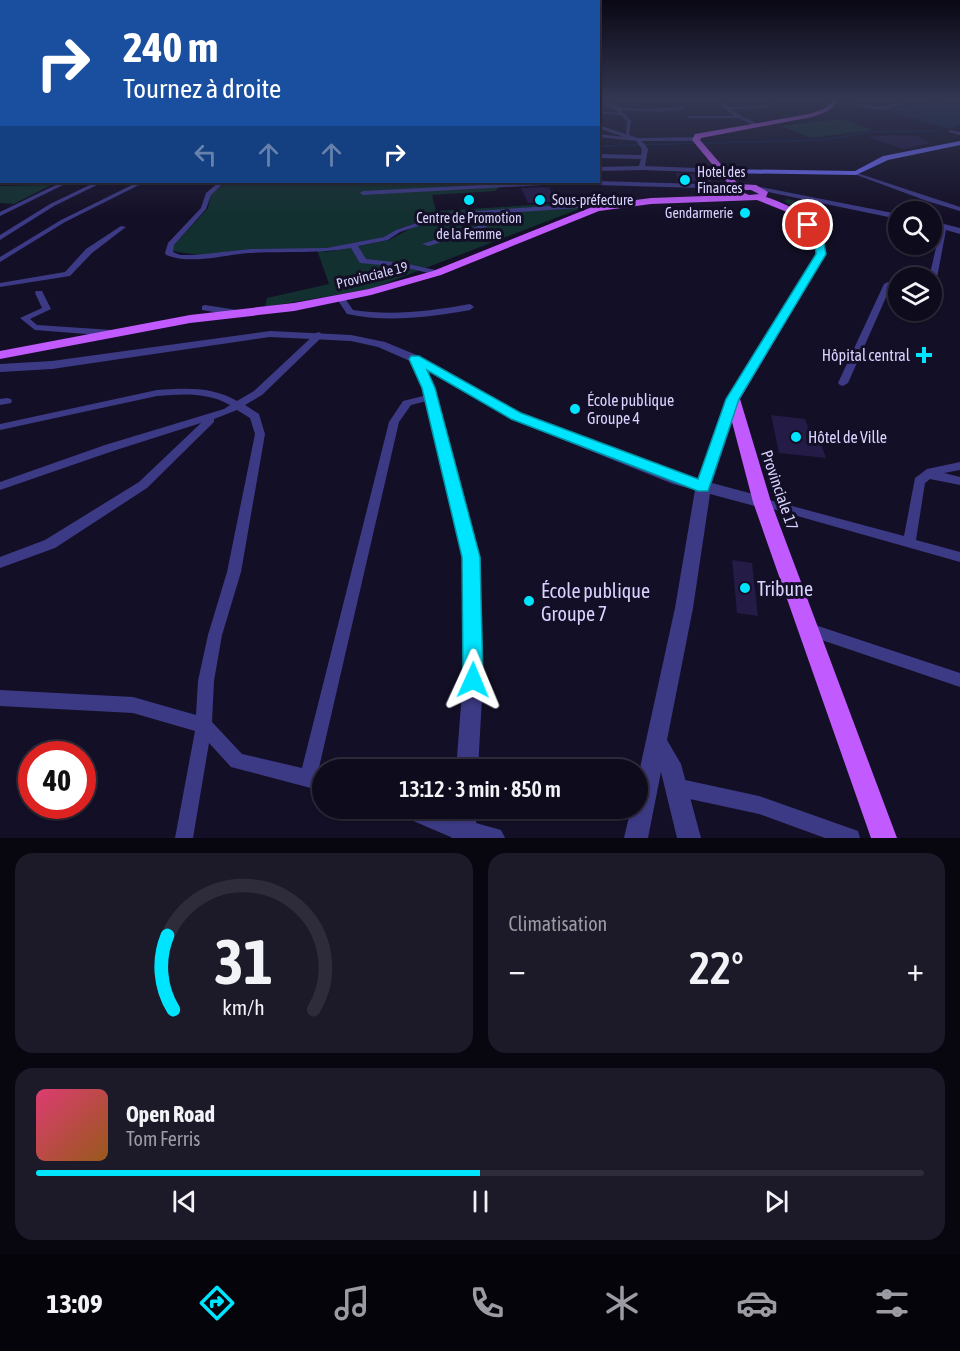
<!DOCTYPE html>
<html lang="fr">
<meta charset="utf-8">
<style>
:root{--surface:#0e0b1c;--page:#1c1929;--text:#f1f3f6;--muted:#9b9ba3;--line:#2e2b3b;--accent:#00e5ff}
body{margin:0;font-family:"Asap Condensed",sans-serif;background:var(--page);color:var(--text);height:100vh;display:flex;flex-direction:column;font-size:22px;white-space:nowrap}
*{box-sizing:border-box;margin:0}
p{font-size:20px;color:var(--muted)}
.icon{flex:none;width:33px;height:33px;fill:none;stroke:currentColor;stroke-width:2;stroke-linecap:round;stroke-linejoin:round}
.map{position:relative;height:838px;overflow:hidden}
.drawer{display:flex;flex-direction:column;gap:15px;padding:15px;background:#08060f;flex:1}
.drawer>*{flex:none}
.top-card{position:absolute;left:0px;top:0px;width:600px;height:183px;box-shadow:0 2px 4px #0004,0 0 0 2px var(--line);background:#1a4fa0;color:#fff;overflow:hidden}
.tools{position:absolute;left:888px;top:201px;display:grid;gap:12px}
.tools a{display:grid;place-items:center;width:54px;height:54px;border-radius:50%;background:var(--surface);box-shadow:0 2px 4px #0004,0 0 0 2px var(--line);font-size:30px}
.speed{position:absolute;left:18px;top:741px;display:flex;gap:12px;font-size:30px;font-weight:700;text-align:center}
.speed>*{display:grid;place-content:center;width:78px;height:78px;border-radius:50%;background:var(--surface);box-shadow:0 2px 4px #0004,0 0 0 2px var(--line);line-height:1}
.speed .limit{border:9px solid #d22;background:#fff;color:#111}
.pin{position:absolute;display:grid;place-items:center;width:51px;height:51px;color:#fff;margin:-26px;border:3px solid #fff;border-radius:50%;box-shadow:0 2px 6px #0007}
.me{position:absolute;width:66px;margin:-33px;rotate:1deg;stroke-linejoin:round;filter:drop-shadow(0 0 4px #0008)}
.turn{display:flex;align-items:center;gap:21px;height:126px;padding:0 24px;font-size:27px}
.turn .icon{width:78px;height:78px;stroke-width:2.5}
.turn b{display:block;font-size:42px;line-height:51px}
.lanes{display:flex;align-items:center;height:57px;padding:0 24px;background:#0003;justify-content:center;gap:30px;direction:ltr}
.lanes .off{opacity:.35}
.big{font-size:45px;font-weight:600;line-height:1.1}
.drawer .widget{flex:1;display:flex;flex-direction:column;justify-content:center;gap:9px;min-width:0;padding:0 21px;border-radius:18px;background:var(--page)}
.drawer .dial{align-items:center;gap:0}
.dial svg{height:156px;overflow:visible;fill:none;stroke:var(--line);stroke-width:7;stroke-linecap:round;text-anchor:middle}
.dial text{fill:var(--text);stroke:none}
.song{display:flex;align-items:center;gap:18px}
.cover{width:72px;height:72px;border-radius:9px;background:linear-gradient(135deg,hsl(340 70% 55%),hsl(30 70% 35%))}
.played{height:6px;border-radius:3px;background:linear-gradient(90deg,var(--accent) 50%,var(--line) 50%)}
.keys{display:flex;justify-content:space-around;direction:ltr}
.heat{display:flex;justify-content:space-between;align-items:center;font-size:33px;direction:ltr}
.drawer .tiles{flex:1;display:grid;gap:15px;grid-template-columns:1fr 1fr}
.widget:last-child{grid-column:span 2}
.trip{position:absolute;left:312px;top:759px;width:336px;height:60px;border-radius:30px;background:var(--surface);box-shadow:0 2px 4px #0004,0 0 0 2px var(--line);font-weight:600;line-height:60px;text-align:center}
.tabs{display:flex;height:96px;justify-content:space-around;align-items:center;background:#06040b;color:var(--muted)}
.tabs .icon{width:42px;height:42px}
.tabs .on{color:var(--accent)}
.tabs b{font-size:27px;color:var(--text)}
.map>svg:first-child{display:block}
</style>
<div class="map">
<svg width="960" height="838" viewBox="0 0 960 838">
<rect width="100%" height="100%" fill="#130f26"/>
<g fill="#12302f" fill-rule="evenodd">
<polygon points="842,119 873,130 811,138 782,126"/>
<path d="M227 182H504L495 191 432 195 436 211 597 201 601 205 587 206 371 289 265 307 267 298 329 284 317 250 251 249 198 255 172 251 174 245 208 208 211 194ZM438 215 440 218 415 226 389 240 327 252 319 250 385 237 396 230Z"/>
<polygon points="51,185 14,204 0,203 0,186"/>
<polygon points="787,199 825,207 828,212 815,223 784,201"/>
</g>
<polygon fill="#0c2248" points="946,100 960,100 960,125 949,129 886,110"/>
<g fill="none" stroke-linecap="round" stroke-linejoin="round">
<polyline stroke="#0c2248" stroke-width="1.5" points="598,146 821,140 870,132 939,131"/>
</g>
<g fill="#241b47">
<polygon points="890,135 917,136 931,143 903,149 868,137"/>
<polygon points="675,173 708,175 711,182 679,181"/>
<polygon points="549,187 555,202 528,203 521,188"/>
<polygon points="771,415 805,419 809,430 817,432 826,458 779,453"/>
<polygon points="732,560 752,563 758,616 737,613"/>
</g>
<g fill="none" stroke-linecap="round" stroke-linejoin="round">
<g fill="#3d3a85" fill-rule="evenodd">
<path d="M600 100H604C616 114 668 107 686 107L684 109 660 112 621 110 631 121 629 135 638 138 696 137 699 139 696 141H642L648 149 645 166 722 169 725 171 722 173 642 170 598 171V167L639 166 641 159 598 158V154L641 155 642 149 636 141 598 137V134L624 137 598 128V125L626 134 627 121 621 115 598 113V111L619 113C613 106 605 107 600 100Z"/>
<polygon points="714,100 718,100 728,107 764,106 778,100 783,100 765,108 731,109 741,116 758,124 756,126 738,118 689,118 687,117 689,116 734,116"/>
<polygon points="910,100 916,100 883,110 833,102 835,101 880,107"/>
<rect x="0" y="110" width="2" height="3"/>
<polygon points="949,130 960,132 960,135 949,132"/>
<polygon points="0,167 2,168 2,172 0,171"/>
<polygon points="854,172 960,207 960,211 927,201 854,174"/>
<polygon points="598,181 736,185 739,187 736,189 562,184 363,195 360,193 363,191 539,182"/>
<polygon points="62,182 69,182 0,216 0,212"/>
<polygon points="96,182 103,182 54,206 0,240 0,235 50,204"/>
<polygon points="138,182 143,183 65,222 0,262 0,257 61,220"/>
<path d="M219 182H225L211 195 206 209 174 245 173 252 180 255H195L250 249 327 248 384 237 396 230 445 213 639 200 642 202 639 204 446 217 400 232 388 240 358 246 366 259 403 263 440 271 441 273 437 275 403 267 360 263 351 248C317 254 284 251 249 253 222 255 192 265 166 255L165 253 168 243 201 208 206 193Z"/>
<polygon points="519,213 524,214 429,246 422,244"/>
<polygon points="121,226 126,227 92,253 70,276 0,287 0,283 65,272 86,249"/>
<polygon points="943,228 946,230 936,283 932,285 932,278 929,278 940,230"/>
<polygon points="898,281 898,285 891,286 848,383 843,386 840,385 838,383 884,284 888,282"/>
<polygon points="36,291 42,291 51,309 30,319 37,325 112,330 116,333 112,336 35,330 20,318 42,308 35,293"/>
<path d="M338 297H344L353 310C392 316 431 311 470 304L474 307 470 310C429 317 388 323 347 314L337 299Z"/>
<polygon points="205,305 237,310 241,313 237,316 202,310 202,306"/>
<path d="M319 332 323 335 322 337 262 395 245 405 259 414 265 434 241 572 222 635 214 681 212 722 242 754 302 768 389 422 403 401 431 394 436 397 435 399 411 405 399 422 318 772 322 773V791L231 767 209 743 193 838H175L195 731 133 713 0 706V690L133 697 196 715 198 681 208 635 227 572 255 434 250 418 237 410 214 419V422L147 488 55 548 0 568V557L45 540 139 482 201 423 113 451 0 490V482L105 445 224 409 230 405C207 392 182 394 157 396L0 430V424L157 390C185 388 212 386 237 401L254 391 316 333Z"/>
<polygon points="7,398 11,399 12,401 11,403 0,405 0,399"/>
<polygon points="960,462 960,470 944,473 960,477 960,485 930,479 925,483 916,540 960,552 960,562 762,506 758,505 756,502 758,499 762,498 904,536 915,478 927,469"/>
<polygon points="809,623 960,673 960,687 804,634 802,629 804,624"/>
<polygon points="676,778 759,796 858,831 860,838 825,838 759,814 676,796 670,793 667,787 670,781"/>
<polygon points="394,808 426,808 470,826 472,833 470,838 453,838 397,814"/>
</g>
<g fill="#3d3a85" fill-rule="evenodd">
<polygon points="755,186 898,214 898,219 758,190 755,190"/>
<polygon points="932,221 960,228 960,234 932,226"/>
<polygon points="270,331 351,335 385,342 419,356 521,413 682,476 698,480 726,399 728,396 738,396 740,399 712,483 768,498 770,502 768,506 762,508 710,494 693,608 667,740 681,764 701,838 677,838 661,772 648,838 624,838 631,808 638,808 638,777 675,608 695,490 673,484 511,419 427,371 435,388 479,557 483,679 478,770 456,770 463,679 463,557 423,388 410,361 378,347 351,341 270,337 52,369 0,372 0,364 52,361"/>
<polygon points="453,808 477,808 476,823 501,830 505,838 451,838"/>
</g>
<polygon fill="#6f6bff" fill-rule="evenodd" points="960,141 960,145 888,160 856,175 722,173 718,171 722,169 855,171 883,156"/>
<path fill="#c25bff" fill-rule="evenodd" d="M833 100H839L828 111 812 117 701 138 700 140 738 184 756 185 768 192 766 197C794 206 823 223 826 254L740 399 771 502 897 838H871L753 502 726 399 816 254 815 243 805 227 787 212 757 200 651 204 599 211 441 275 371 295 294 311 190 323 0 359V351L190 315 294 303 369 289 433 271 597 205 651 198 733 195 729 191 731 187 692 140 695 134 809 114 824 109ZM738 190H751L759 194 749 195Z"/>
</g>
<linearGradient id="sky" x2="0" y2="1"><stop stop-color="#0a0815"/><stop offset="0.46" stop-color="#333752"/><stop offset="1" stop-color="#333752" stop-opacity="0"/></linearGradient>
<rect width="960" height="217" fill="url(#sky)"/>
<polygon fill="#00e5ff" stroke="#0095a6" stroke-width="1.5" points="805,223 811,223 823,237 826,254 739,399 708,491 698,491 511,419 427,370 435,388 480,557 483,680 480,686 473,689 466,686 463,680 462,557 422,388 409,359 411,356 419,356 521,413 698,479 726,399 816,254 814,238"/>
<g fill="#00e5ff" stroke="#130f26" stroke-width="2">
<circle cx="685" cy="180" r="6"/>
<circle cx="469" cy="200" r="6"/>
<circle cx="540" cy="200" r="6"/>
<circle cx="745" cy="213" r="6"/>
<path d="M921 346h6v6h6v6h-6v6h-6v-6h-6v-6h6z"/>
<circle cx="575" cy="409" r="6"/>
<circle cx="796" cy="437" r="6"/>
<circle cx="745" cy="588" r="6"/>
<circle cx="529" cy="601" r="6"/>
</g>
<g text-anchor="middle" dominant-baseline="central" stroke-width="6" stroke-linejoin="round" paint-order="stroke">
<g font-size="14" fill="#d9d4ff" stroke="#130f26" text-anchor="start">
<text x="697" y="172">Hotel des<tspan x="697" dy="16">Finances</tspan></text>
<text x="552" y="200">Sous-préfecture</text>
<text x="733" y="213" text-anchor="end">Gendarmerie</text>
<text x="469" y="218" text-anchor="middle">Centre de Promotion<tspan x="469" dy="16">de la Femme</tspan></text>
</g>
<g font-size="14" fill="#d9d4ff" stroke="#130f26">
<text transform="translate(372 275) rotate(-14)">Provinciale 19</text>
</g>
<g font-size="16" fill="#d9d4ff" stroke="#130f26" text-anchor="start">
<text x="910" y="355" text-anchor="end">Hôpital central</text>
<text x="587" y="400">École publique<tspan x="587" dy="18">Groupe 4</tspan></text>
<text x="808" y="437">Hôtel de Ville</text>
</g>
<g font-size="16" fill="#d9d4ff" stroke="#130f26">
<text transform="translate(780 490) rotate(71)">Provinciale 17</text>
</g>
<g font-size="20" fill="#d9d4ff" stroke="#130f26" text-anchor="start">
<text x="757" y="588">Tribune</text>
<text x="541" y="590">École publique<tspan x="541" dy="23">Groupe 7</tspan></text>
</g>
</g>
</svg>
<div class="tools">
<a><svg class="icon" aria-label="search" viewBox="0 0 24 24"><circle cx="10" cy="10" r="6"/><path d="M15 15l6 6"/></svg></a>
<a><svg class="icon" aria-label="layers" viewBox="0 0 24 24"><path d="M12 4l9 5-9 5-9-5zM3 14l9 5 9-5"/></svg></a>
</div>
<div class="speed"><div class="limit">40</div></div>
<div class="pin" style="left:808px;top:225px;background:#d93025"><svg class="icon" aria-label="arrive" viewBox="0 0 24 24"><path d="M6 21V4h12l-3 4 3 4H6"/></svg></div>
<svg class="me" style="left:473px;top:680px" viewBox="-20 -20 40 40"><path d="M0-17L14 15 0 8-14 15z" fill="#00e5ff" stroke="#fff" stroke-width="4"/></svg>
<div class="trip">13:12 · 3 min · 850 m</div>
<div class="top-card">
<div class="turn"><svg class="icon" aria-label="right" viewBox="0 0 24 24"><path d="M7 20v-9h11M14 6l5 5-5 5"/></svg><div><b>240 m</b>Tournez à droite</div></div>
<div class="lanes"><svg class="icon off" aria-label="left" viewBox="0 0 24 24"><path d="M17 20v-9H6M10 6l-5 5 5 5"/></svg><svg class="icon off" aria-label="ahead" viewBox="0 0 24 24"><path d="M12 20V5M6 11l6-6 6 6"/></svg><svg class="icon off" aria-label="ahead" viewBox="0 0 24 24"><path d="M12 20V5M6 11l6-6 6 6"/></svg><svg class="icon" aria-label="right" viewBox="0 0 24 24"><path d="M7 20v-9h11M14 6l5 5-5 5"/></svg></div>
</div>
</div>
<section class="drawer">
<div class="tiles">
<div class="widget dial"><svg viewBox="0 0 100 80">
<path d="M14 69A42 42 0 1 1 86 69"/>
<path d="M14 69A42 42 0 0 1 11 31" stroke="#00e5ff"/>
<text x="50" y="56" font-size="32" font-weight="700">31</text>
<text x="50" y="72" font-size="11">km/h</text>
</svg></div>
<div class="widget"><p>Climatisation</p>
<div class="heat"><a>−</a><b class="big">22°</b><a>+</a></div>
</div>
<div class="widget">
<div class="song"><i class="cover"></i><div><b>Open Road</b><p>Tom Ferris</p></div></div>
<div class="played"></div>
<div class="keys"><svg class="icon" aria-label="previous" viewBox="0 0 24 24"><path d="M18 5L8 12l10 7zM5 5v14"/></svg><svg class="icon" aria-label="pause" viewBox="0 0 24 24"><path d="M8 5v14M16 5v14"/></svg><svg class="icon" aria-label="next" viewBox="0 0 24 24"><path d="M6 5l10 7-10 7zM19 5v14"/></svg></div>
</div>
</div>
</section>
<nav class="tabs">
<b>13:09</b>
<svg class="icon on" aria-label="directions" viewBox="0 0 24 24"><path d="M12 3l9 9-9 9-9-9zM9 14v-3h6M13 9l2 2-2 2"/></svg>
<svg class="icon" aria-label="music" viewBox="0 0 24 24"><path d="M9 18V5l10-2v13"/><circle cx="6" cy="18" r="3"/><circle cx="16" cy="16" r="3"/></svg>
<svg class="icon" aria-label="phone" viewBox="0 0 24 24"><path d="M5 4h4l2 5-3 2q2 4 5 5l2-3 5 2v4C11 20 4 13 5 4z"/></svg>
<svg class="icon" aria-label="climate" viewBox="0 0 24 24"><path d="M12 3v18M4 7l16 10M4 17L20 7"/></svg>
<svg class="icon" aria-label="car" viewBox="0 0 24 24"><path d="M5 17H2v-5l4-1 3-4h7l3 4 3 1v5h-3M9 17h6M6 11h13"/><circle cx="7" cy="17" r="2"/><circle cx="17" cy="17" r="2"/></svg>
<svg class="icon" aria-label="filters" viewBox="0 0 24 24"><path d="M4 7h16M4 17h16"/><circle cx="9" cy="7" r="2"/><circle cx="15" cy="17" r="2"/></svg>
</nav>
